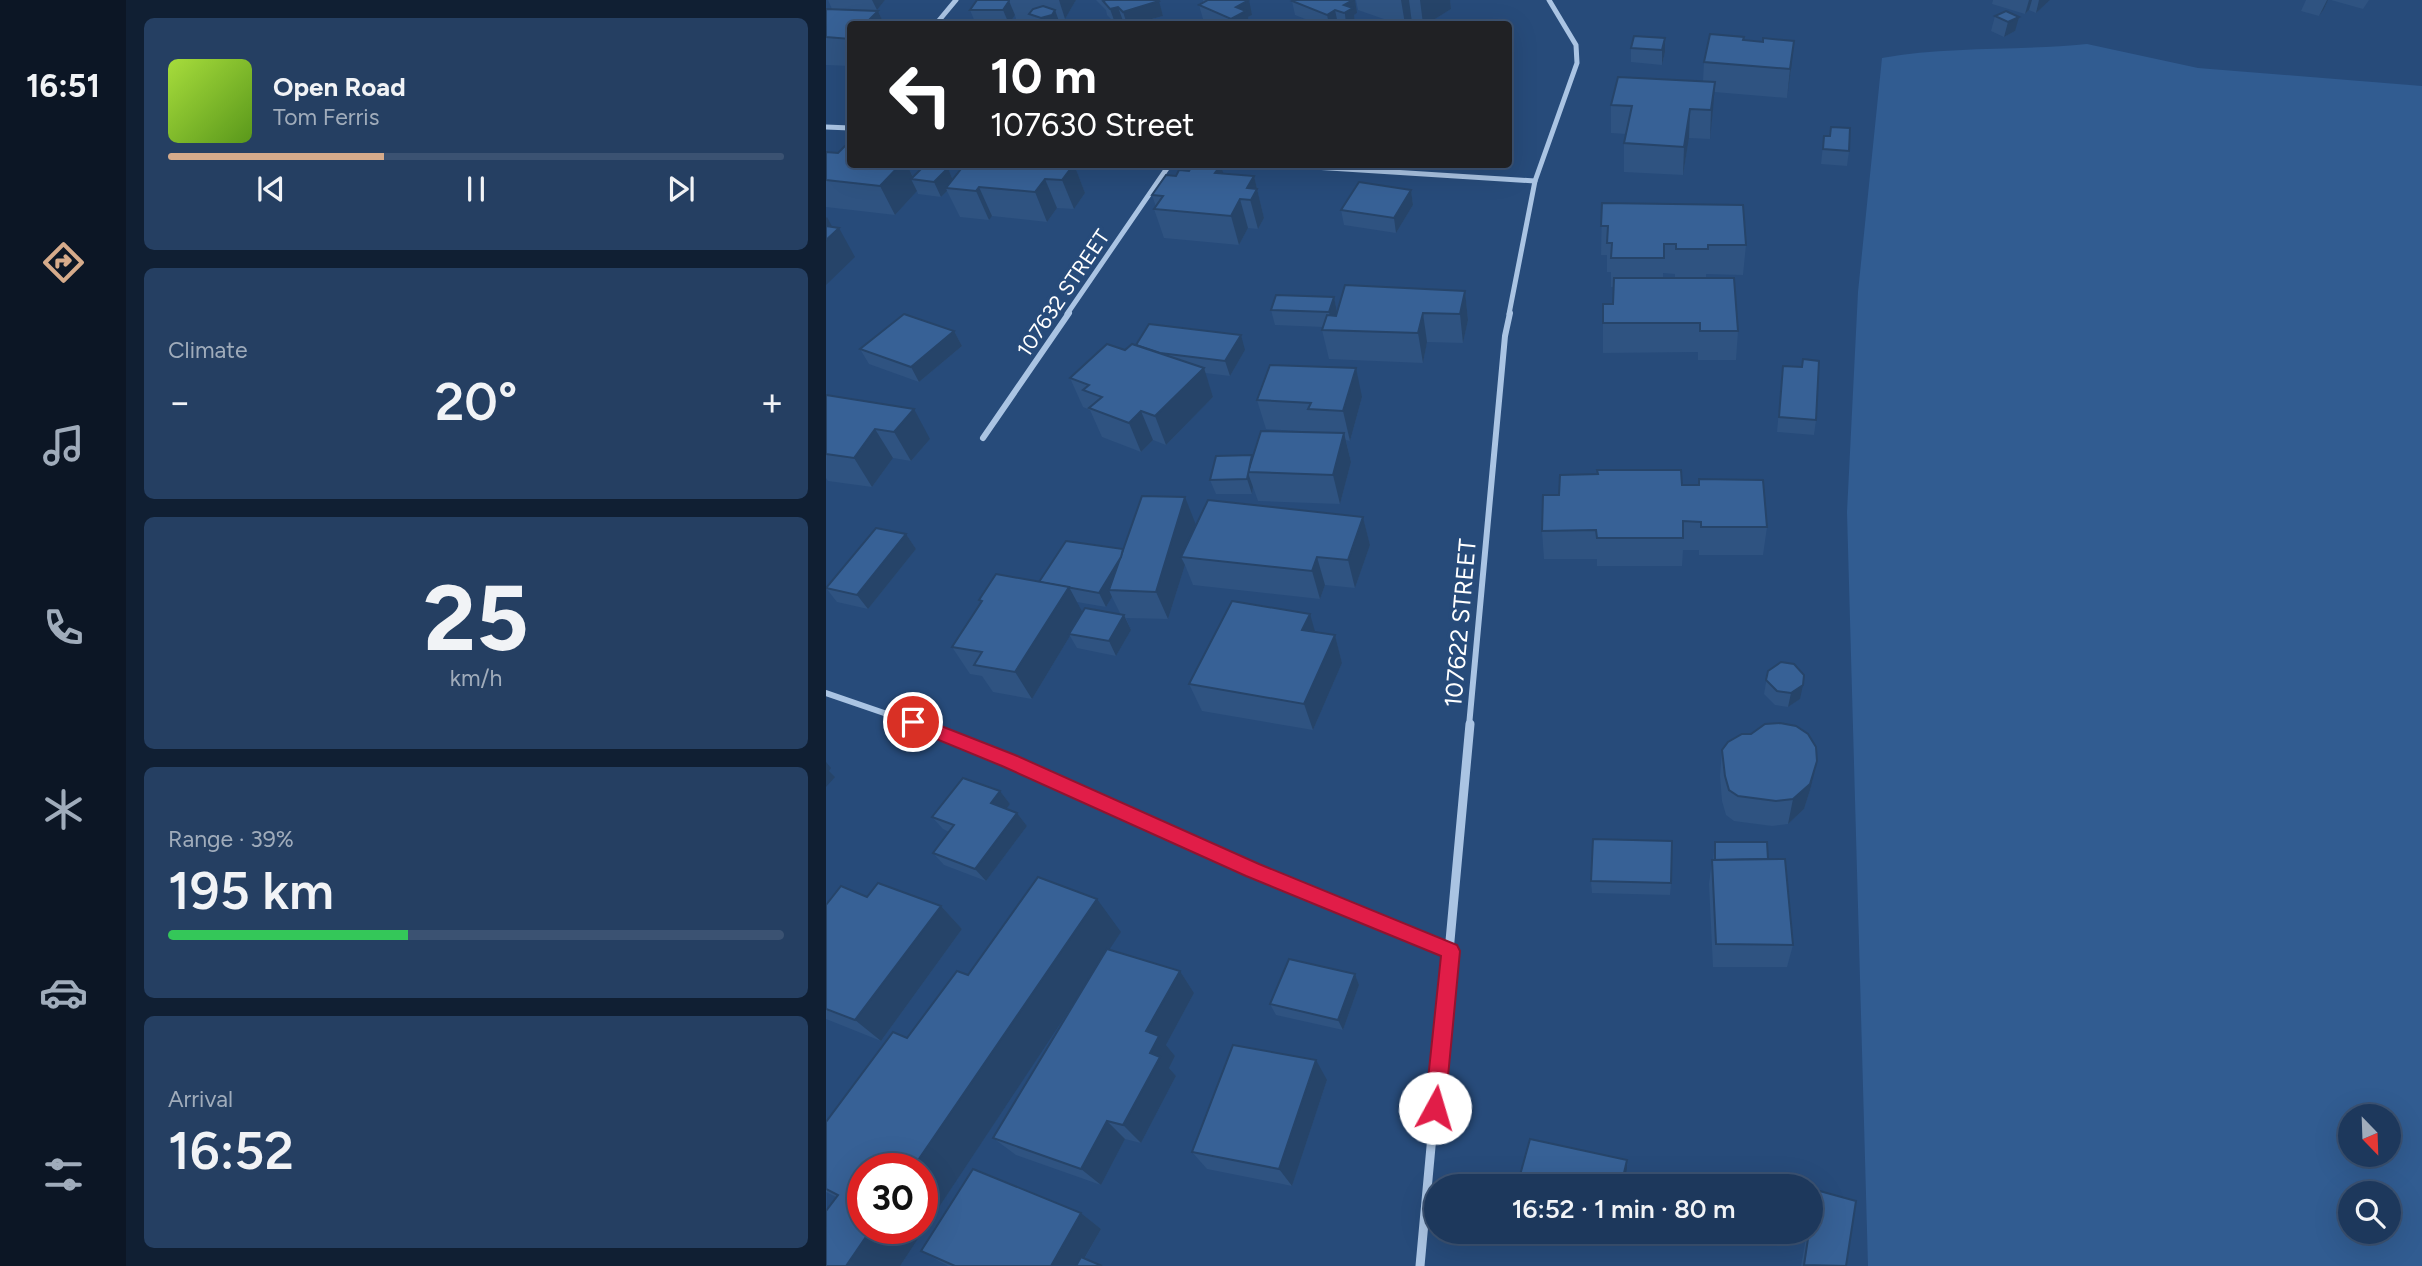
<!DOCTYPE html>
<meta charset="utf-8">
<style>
:root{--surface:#1d385c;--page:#253f62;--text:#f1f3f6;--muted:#a0acbb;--line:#3b5272;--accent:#d6ab8b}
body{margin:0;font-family:Figtree,sans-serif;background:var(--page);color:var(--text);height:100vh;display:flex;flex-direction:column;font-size:26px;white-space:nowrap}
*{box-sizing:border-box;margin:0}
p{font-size:23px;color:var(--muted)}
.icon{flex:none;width:38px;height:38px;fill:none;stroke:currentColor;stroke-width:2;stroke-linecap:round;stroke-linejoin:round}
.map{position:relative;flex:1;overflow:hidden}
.side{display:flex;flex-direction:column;gap:18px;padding:18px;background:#101f33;width:700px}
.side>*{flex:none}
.banner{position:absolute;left:21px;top:21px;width:665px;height:147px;border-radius:7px;box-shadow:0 7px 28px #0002,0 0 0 2px var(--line);background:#202124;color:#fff;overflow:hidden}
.needle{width:46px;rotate:157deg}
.fabs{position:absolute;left:1512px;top:1104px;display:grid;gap:14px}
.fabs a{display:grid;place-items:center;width:63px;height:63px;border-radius:50%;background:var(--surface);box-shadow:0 7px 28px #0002,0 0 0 2px var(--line);font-size:35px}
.speed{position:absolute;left:21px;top:1153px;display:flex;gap:14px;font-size:35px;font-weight:700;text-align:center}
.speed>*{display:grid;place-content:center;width:91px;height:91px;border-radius:50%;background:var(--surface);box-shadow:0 7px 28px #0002,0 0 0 2px var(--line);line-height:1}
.speed .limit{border:10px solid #d22;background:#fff;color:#111}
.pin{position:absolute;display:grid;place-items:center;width:60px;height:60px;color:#fff;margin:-30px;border:4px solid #fff;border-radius:50%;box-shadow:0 2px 7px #0007}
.me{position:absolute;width:77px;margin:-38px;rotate:6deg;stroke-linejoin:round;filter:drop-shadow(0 0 5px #0008)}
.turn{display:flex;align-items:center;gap:24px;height:147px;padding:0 28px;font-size:32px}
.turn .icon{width:91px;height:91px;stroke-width:2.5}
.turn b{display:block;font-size:49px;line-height:60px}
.big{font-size:52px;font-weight:600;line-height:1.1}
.side .tile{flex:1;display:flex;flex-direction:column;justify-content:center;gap:10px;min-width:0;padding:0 24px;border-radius:10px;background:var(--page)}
.side .dial{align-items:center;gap:0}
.dial b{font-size:91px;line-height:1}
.song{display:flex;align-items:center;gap:21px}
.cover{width:84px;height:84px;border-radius:10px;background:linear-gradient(135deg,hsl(80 70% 55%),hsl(90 70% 35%))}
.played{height:7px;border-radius:4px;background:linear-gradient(90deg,var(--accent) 35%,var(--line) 35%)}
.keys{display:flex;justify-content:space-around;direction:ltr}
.heat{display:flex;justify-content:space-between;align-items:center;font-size:38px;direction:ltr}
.charge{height:10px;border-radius:5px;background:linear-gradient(90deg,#34c759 39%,var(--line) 0)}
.trip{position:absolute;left:598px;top:1174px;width:399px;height:70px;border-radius:35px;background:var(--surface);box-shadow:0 7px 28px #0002,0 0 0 2px var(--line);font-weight:600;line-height:70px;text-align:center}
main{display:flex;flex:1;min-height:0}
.tab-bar{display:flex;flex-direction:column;width:126px;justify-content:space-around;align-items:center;background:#0c1625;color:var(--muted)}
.tab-bar .icon{width:49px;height:49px}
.tab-bar .selected{color:var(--accent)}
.tab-bar b{font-size:32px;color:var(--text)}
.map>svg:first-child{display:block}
</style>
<main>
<nav class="tab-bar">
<b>16:51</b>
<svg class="icon selected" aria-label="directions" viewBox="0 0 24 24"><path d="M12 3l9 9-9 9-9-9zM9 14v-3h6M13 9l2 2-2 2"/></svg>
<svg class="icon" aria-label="music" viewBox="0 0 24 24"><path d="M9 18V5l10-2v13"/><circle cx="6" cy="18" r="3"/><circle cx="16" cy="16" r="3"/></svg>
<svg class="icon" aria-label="phone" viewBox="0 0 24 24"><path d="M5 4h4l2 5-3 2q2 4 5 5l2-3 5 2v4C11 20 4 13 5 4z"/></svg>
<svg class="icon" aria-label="climate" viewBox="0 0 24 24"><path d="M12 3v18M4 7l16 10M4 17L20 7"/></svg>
<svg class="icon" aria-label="car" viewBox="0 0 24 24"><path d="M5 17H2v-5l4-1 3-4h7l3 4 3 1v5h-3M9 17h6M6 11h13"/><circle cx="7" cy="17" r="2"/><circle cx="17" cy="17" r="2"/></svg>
<svg class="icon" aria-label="filters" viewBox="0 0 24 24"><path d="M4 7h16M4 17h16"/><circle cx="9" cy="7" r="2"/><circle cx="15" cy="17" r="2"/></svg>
</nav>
<section class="side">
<div class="tile">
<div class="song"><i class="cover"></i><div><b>Open Road</b><p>Tom Ferris</p></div></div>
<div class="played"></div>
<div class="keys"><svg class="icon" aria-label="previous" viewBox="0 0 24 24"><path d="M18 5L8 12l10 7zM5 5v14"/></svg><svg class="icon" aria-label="pause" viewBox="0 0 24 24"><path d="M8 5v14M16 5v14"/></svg><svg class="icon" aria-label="next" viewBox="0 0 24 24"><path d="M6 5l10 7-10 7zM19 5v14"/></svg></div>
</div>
<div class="tile"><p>Climate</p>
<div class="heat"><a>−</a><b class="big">20°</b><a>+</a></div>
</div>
<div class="tile dial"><b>25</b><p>km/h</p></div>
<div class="tile"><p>Range · 39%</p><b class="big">195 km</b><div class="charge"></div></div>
<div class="tile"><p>Arrival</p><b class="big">16:52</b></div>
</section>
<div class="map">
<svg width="1596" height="1266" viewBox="0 0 1596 1266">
<rect width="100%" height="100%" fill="#274b7a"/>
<path fill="#315c91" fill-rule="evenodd" d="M1261 44 1372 68 1596 86V1266H1042L1021 512 1032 292 1056 58C1123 46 1193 51 1261 44ZM1524 1116H1563V1155H1524ZM1524 1194H1563V1232H1524Z"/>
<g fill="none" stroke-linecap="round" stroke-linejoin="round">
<g stroke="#aac4e3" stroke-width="5">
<polyline points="110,24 130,0"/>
<polyline points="0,127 24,128"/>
<polyline points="441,164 709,181"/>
<polyline points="241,314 344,164"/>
<polyline points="683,314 709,181 751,63 750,45 723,0"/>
</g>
<g stroke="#aac4e3" stroke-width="6">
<polyline points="157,438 243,313"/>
<polyline points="0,693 96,726"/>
<polyline points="643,726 679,336 684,313"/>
</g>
<g stroke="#aac4e3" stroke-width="9">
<polyline points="91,724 214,774 473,890 625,951"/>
<polyline points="594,1266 644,724"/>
</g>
</g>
<g fill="#2f5381" fill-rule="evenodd">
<polygon points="2,0 59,0 51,10 37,10 52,11 58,24 24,24 24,66 0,65 0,9 6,9"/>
<path d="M151 0H250L239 19H233L234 24H147L149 22 144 10ZM189 15 190 19H205L207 24 184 23Z"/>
<polygon points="270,0 332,0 337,16 307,24 300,24 297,21 289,23 281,15 280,10"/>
<polygon points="377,0 422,0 426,15 422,17 423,24 389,24 377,19 373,5 377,2"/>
<polygon points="530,0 624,0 625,9 601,24 590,24 586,23 583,24 572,24 532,10"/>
<polygon points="1167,0 1224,0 1210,13 1203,10 1199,14 1166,4"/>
<polygon points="1480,0 1502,0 1498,9 1493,16 1475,11"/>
<polygon points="1505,0 1543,0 1537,9"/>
<polygon points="466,1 531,13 528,15 529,23 526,24 492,24 469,15"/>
<polygon points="1180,11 1189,31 1178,37 1165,31 1169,16"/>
<polygon points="918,37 918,40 965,69 961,98 888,92 884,139 863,138 857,175 798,172 798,143 800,134 785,133 785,105 877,81 878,62"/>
<polygon points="839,38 839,52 836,65 805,62 805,48"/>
<polygon points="1005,127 1023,151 1021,166 995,164 998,136 1004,136"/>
<polygon points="0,152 24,164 81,164 87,177 122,168 127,180 248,164 259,193 248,209 231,208 221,222 166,216 163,220 134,217 121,191 115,197 92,194 91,191 69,215 0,207"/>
<polygon points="395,165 397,174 428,176 438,218 432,229 422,228 413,245 338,238 328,209 330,207 326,195 350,176 363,171"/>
<polygon points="585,190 587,205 570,233 518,225 515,210"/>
<path d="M776 203 920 245 917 275 880 274V278L912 331 910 360H872V352L777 353V323L787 304 788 287H785V272H781V255H775ZM837 273 849 274V278H837Z"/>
<polygon points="639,291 642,320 637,343 601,342 597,363 503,359 496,330 497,327 449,325 445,310 508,297 511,312"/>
<polygon points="128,331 136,346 93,382 43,364 34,349"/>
<polygon points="310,345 419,350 404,376 379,373 387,397 340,445 327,440 315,452 276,437 264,410 257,407 244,378"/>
<polygon points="957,366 976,367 990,420 988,435 951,432"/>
<polygon points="0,395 104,439 85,461 67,458 46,487 2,481 0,478"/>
<polygon points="536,397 524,441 520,440 525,462 514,504 432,501 427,487 426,494 390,494 384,480 427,457 488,432 440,429 431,400"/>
<polygon points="873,479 941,527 937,555 873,555 873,550 857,550 856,566 771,566 771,559 718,559 716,531 733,495 856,485 872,485"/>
<path d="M537 517 544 545 529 588 499 585 494 599 367 585 359 565 342 619 300 618 305 630 290 656 251 648 244 636 206 699 167 692 156 676 144 674 126 647 155 603 153 600 213 582 297 549 370 525ZM286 597 295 615 256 612 251 602 280 607Z"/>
<polygon points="80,534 90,549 42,609 11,602 0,588"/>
<polygon points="489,632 509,635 516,663 487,730 376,711 363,684"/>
<polygon points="942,671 974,699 962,707 949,705 938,694"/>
<polygon points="896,750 991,761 985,787 978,809 962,824 946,826 908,821 900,815 896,801 894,776"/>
<polygon points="174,791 184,804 180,809 191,813 201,826 160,881 118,865 107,853 123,832 117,829 106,817"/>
<polygon points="889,842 942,859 967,945 961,967 887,967 883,884 886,860 887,860"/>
<polygon points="765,881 845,883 844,895 766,893"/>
<polygon points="0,905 115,906 136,929 55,1041 0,1019"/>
<polygon points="295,932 283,949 354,971 368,993 340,1045 349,1056 343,1068 350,1076 315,1143 299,1139 275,1185 190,1155 167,1138 259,986 74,1266 0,1266 10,1197 0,1192 0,1122 142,975"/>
<polygon points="529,974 533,985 517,1030 450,1015 444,1004"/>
<polygon points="501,1080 466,1186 381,1169 366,1152"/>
<polygon points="990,1190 1020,1266 975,1266 981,1232 985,1232 985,1208 987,1199"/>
<polygon points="255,1213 275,1229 259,1258 276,1266 122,1266 95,1251"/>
<polygon points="898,1232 918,1232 917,1236"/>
</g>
<g fill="#264469">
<polygon points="46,0 59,0 51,10"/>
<polygon points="233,0 250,0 239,19"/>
<polygon points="423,0 426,15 422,17 423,24 406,24 405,19 410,7"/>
<polygon points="527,0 529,0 531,13 528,15 529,23 526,24 520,24 518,5"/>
<polygon points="575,0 583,0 586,23 583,24 579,24"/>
<polygon points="594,0 624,0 625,9 601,24 597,24"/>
<polygon points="1203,0 1206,0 1203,10 1199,14"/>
<polygon points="1213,0 1224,0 1210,13"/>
<polygon points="1501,0 1502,0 1498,9 1493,16"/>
<polygon points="183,1 189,15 183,24 177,10"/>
<polygon points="333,1 337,16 307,24 301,24 297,12"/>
<polygon points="292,7 297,21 289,23 284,9"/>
<polygon points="229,10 234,24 217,24 215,18"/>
<polygon points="509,10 512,24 503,24 501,15"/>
<polygon points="52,11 58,24 44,24 43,20"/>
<polygon points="1193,17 1189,31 1178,37 1182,22"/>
<polygon points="839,38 839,52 836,65 836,50"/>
<polygon points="968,41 965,69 961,98 964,69"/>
<polygon points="889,82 887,110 884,139 885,110"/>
<polygon points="864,109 863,138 857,175 858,147"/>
<polygon points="75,164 81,164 88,180 85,179 91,191 69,215 54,186"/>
<polygon points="248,164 259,193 248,209 236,180"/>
<polygon points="395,165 403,194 389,173"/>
<polygon points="122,168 128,183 120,188 121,191 115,197 108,182"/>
<polygon points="428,176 438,218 432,229 421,188"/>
<polygon points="219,179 231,208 221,222 209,192"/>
<polygon points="153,187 166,216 163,220 150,191"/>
<polygon points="585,190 587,205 570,233 568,218"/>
<polygon points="414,199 422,228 413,245 405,216"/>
<polygon points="1,217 9,232 13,228 29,257 0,285 0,218"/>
<polygon points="639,291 642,320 637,343 634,314"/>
<polygon points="508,297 511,312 506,328 503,312"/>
<polygon points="597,313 601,342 597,363 592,333"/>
<polygon points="128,331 136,346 93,382 85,367"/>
<polygon points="415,335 419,350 404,376 399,361"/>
<polygon points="378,368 387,397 340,445 329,416"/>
<polygon points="530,368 536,397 524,441 517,411"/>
<polygon points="88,409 104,439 85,461 68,432"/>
<polygon points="315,411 327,440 315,452 303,423"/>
<polygon points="49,429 67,458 46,487 28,458"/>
<polygon points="518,433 525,462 514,504 507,475"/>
<polygon points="422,473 427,487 426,494 421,479"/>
<polygon points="359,497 370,525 355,557 359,565 342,619 330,592"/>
<polygon points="537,517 544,545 529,588 522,560"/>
<polygon points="80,534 90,549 42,609 31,595"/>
<polygon points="299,550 283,590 286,597 280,607 273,593"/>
<polygon points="491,557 499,585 494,599 486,571"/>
<polygon points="243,587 258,615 243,634 244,636 206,699 189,672"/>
<polygon points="484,614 492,642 476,630"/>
<polygon points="298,615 305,630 290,656 283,641"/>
<polygon points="509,635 516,663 487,730 478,704"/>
<polygon points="977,685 974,699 962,707 965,693"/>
<polygon points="991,761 985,787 978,809 962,824 967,799"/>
<polygon points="0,762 5,768 3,771 9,777 0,787"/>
<polygon points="174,791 184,804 175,816 165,803"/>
<polygon points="191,813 201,826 160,881 149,869"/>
<polygon points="271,899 295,932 74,1266 20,1266 46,1228 96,1228 96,1169 86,1169"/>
<polygon points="115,906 136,929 55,1041 29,1020"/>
<polygon points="354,971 368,993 340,1045 349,1056 343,1068 350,1076 315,1143 297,1125 324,1053 320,1031"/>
<polygon points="529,974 533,985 517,1030 512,1020"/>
<polygon points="490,1060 501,1080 466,1186 453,1169"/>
<polygon points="281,1121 299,1139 275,1185 255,1169"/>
<polygon points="801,1160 801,1169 797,1186 795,1186"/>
<polygon points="255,1213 275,1229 254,1266 225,1266"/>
</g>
<g fill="#376196" stroke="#264469" stroke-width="2">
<polygon points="151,0 183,0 183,1 177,10 144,10"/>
<polygon points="280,0 332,0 333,1 297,12 292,7 284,9 277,1"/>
<polygon points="382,0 423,0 410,7 420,11 405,19 373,5"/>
<polygon points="468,0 527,0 518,5 527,8 518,13 509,10 501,15 466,1"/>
<polygon points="217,6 229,10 226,15 215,18 203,14 207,9"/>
<polygon points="0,9 52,11 43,20 53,21 50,24 24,24 24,39 0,37"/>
<polygon points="1180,11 1193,17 1182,22 1169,16"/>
<polygon points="149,22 217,24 147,24"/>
<polygon points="884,34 918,37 917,40 937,42 937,38 968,41 964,69 878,62"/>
<polygon points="808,36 839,38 836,50 805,48"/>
<polygon points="792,77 889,82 885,110 864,109 858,147 798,143 806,106 785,105"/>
<polygon points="1005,127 1024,128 1023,151 997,149 998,136 1004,136"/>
<polygon points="19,146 24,147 24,164 75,164 54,186 0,180 0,152 12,153"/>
<polygon points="139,164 248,164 236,180 219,179 209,192 153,187 150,191 120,188"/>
<polygon points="367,164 395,165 389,173 428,176 421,188 431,189 425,200 414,199 405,216 328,209 337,196 326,195 340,175 350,176 353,170 363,171"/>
<polygon points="99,165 122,168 108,182 85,179"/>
<polygon points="533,182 585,190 568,218 515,210"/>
<polygon points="776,203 917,205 920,245 882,245 882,249 850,249 850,244 838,244 838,258 785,258 786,243 781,243 782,226 775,226"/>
<polygon points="0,226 13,228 0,240"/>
<polygon points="788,278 908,278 912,331 874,331 874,323 777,323 777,304 787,304"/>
<polygon points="519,285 639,291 634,314 597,313 592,333 496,330 501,315 510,316"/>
<polygon points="450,295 508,297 503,312 445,310"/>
<polygon points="78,314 128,331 85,367 34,349"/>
<polygon points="323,324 415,335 399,361 334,353 310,345"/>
<polygon points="281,344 299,350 306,344 378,368 329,416 315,411 303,423 263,408 276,397 257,390 263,385 244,378"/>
<polygon points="977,359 993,361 990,420 953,417 957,366 976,367"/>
<polygon points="444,365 530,368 517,411 482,409 485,403 431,400"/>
<polygon points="0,395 88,409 68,432 49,429 28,458 0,454"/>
<polygon points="435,431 518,433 507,475 422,472"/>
<polygon points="426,455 421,479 384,480 390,456"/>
<polygon points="771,470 855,470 856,485 873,485 873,479 937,480 941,527 875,527 875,522 857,521 857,538 771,538 770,530 716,531 717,495 733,495 734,475 772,474"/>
<polygon points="316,496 359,497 330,592 283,590"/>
<polygon points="382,500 537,517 522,560 491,557 486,571 355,557"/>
<polygon points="50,528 80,534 31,595 0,588"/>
<polygon points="240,541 297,549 295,557 273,593 213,582"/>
<polygon points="170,574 243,587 189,672 148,665 156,652 126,647 156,601 153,600"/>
<polygon points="406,601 484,614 476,630 509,635 478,704 363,684"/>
<polygon points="259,608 298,615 283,641 243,634"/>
<polygon points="955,662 968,664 978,675 977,685 965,693 951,691 940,680 942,671"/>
<polygon points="954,723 970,726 982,734 990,747 991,761 984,784 967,799 950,801 912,796 903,790 899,776 896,750 902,742 916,734 925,734 939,724"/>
<polygon points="137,778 174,791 165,803 191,813 149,869 107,853 128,825 106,817"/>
<polygon points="767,839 846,841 845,883 765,881"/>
<polygon points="889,842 941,842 942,859 889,860"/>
<polygon points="959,859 967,945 890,944 886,860"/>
<polygon points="212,877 271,899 86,1169 37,1169 37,1228 46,1228 20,1266 0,1266 0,1211 12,1195 0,1189 0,1122 67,1032 81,1038 131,971 142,975"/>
<polygon points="52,883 115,906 29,1020 0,1009 0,905 15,886 41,897"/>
<polygon points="281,949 354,971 320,1031 333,1036 324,1053 334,1057 297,1125 281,1121 255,1169 167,1138"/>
<polygon points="463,959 529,974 512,1020 444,1004"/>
<polygon points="407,1045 490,1060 453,1169 366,1152"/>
<polygon points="704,1139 801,1160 795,1186 691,1186"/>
<polygon points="147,1169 255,1213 225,1266 129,1266 95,1251"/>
<polygon points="889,1181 916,1186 889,1186"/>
<polygon points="990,1190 1030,1201 1020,1266 978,1265 983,1232 985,1232 985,1221"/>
<polygon points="255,1257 276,1266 250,1266"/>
</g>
<polygon fill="#e11d48" stroke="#92132f" stroke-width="2" points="87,715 189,755 433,864 631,945 634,951 619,1108 616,1116 609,1119 602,1116 599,1108 615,956 420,876 176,766 81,727 79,722 81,717"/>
<g text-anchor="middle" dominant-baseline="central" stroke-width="7" stroke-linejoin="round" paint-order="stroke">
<g font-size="21" fill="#fff" stroke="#274b7a">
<text transform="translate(237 293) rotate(-56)">107632 STREET</text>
</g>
<g font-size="24" fill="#fff" stroke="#274b7a">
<text transform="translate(634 623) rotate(-85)">107622 STREET</text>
</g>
</g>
</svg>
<div class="fabs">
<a><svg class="needle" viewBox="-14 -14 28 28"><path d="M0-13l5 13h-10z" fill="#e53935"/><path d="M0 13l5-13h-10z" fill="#a0acbb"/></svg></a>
<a><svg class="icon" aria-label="search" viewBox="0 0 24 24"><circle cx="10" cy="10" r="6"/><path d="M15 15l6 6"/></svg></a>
</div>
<div class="speed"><div class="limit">30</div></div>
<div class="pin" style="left:87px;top:722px;background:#d93025"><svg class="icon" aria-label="arrive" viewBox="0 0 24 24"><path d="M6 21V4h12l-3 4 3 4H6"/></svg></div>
<svg class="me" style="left:609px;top:1108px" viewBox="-20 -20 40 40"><circle r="19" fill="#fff"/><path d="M0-13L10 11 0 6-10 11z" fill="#e11d48"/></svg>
<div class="trip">16:52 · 1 min · 80 m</div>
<div class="banner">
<div class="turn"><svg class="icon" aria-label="left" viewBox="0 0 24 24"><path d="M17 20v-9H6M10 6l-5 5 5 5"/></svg><div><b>10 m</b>107630 Street</div></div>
</div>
</div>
</main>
